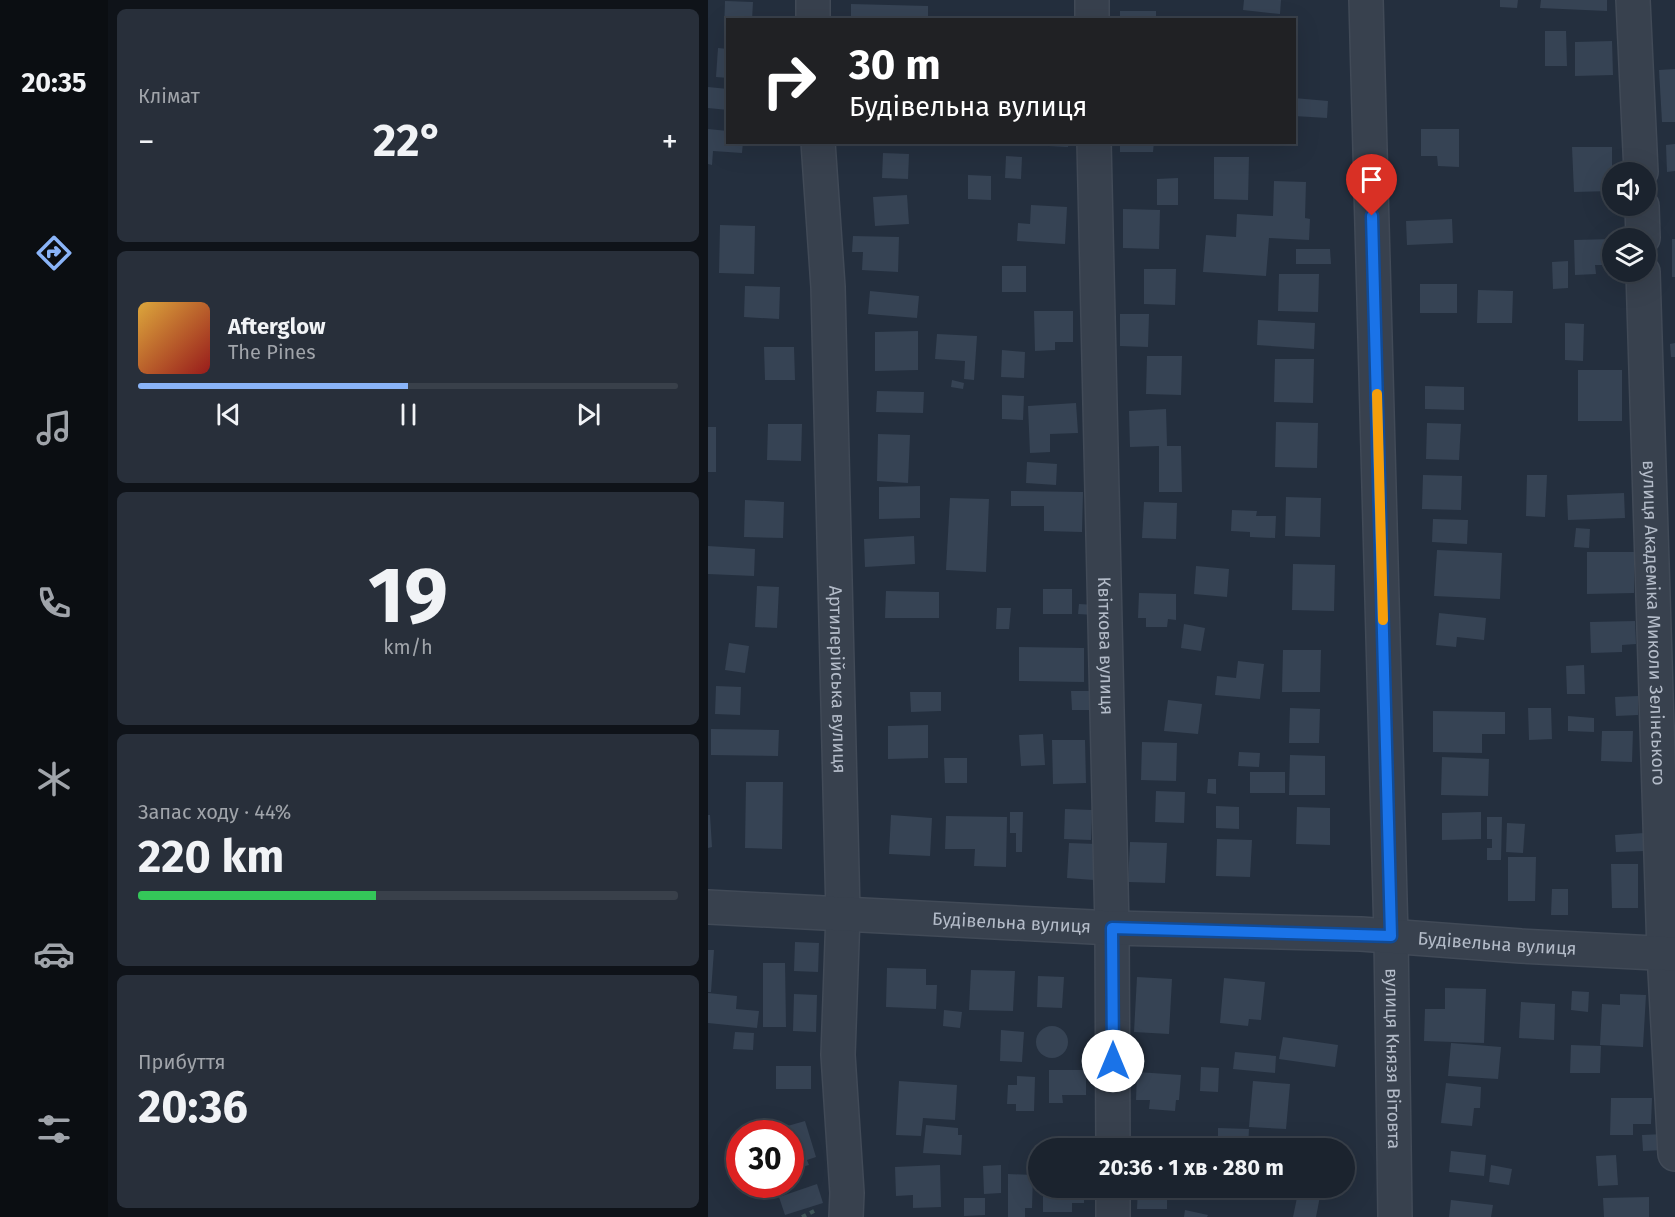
<!DOCTYPE html>
<html lang="uk">
<meta charset="utf-8">
<style>
:root{--surface:#1b232e;--page:#282f3a;--text:#f1f3f6;--muted:#a0a4aa;--line:#39404a;--accent:#8ab4f8}
body{margin:0;font-family:"Fira Sans",sans-serif;background:var(--page);color:var(--text);height:100vh;display:flex;flex-direction:column;font-size:22px;white-space:nowrap}
*{box-sizing:border-box;margin:0}
p{font-size:20px;color:var(--muted)}
.icon{flex:none;width:33px;height:33px;fill:none;stroke:currentColor;stroke-width:2;stroke-linecap:round;stroke-linejoin:round}
.map{position:relative;flex:1;overflow:hidden}
.side{display:flex;flex-direction:column;gap:9px;padding:9px;background:#0f1319;width:600px}
.side>*{flex:none}
.hud{position:absolute;left:18px;top:18px;width:570px;height:126px;border-radius:0px;box-shadow:0 6px 24px #0002,0 0 0 2px var(--line);background:#202124;color:#fff;overflow:hidden}
.controls{position:absolute;left:894px;top:162px;display:grid;gap:12px}
.controls a{display:grid;place-items:center;width:54px;height:54px;border-radius:50%;background:var(--surface);box-shadow:0 6px 24px #0002,0 0 0 2px var(--line);font-size:30px}
.speed{position:absolute;left:18px;top:1120px;display:flex;gap:12px;font-size:30px;font-weight:700;text-align:center}
.speed>*{display:grid;place-content:center;width:78px;height:78px;border-radius:50%;background:var(--surface);box-shadow:0 6px 24px #0002,0 0 0 2px var(--line);line-height:1}
.speed .limit{border:9px solid #d22;background:#fff;color:#111}
.pin{position:absolute;display:grid;place-items:center;width:51px;height:51px;color:#fff;margin:-62px -26px;border-radius:50% 50% 50% 0;rotate:-45deg;box-shadow:0 0 6px #0007}
.pin .icon{rotate:45deg}
.me{position:absolute;width:66px;margin:-33px;rotate:0deg;stroke-linejoin:round;filter:drop-shadow(0 0 4px #0008)}
.turn{display:flex;align-items:center;gap:21px;height:126px;padding:0 24px;font-size:27px}
.turn .icon{width:78px;height:78px;stroke-width:2.5}
.turn b{display:block;font-size:42px;line-height:51px}
.big{font-size:45px;font-weight:700;line-height:1.1}
.side .card{flex:1;display:flex;flex-direction:column;justify-content:center;gap:9px;min-width:0;padding:0 21px;border-radius:9px;background:var(--page)}
.side .dial{align-items:center;gap:0}
.dial b{font-size:78px;line-height:1}
.song{display:flex;align-items:center;gap:18px}
.cover{width:72px;height:72px;border-radius:9px;background:linear-gradient(135deg,hsl(40 70% 55%),hsl(0 70% 35%))}
.played{height:6px;border-radius:3px;background:linear-gradient(90deg,var(--accent) 50%,var(--line) 50%)}
.keys{display:flex;justify-content:space-around;direction:ltr}
.heat{display:flex;justify-content:space-between;align-items:center;font-size:33px;direction:ltr}
.charge{height:9px;border-radius:4px;background:linear-gradient(90deg,#34c759 44%,var(--line) 0)}
.trip{position:absolute;left:320px;top:1138px;width:327px;height:60px;border-radius:30px;background:var(--surface);box-shadow:0 6px 24px #0002,0 0 0 2px var(--line);font-weight:700;line-height:60px;text-align:center}
main{display:flex;flex:1;min-height:0}
.tab-bar{display:flex;flex-direction:column;width:108px;justify-content:space-around;align-items:center;background:#0b0e12;color:var(--muted)}
.tab-bar .icon{width:42px;height:42px}
.tab-bar .on{color:var(--accent)}
.tab-bar b{font-size:27px;color:var(--text)}
.map>svg:first-child{display:block}
</style>
<main>
<nav class="tab-bar">
<b>20:35</b>
<svg class="icon on" aria-label="directions" viewBox="0 0 24 24"><path d="M12 3l9 9-9 9-9-9zM9 14v-3h6M13 9l2 2-2 2"/></svg>
<svg class="icon" aria-label="music" viewBox="0 0 24 24"><path d="M9 18V5l10-2v13"/><circle cx="6" cy="18" r="3"/><circle cx="16" cy="16" r="3"/></svg>
<svg class="icon" aria-label="phone" viewBox="0 0 24 24"><path d="M5 4h4l2 5-3 2q2 4 5 5l2-3 5 2v4C11 20 4 13 5 4z"/></svg>
<svg class="icon" aria-label="climate" viewBox="0 0 24 24"><path d="M12 3v18M4 7l16 10M4 17L20 7"/></svg>
<svg class="icon" aria-label="car" viewBox="0 0 24 24"><path d="M5 17H2v-5l4-1 3-4h7l3 4 3 1v5h-3M9 17h6M6 11h13"/><circle cx="7" cy="17" r="2"/><circle cx="17" cy="17" r="2"/></svg>
<svg class="icon" aria-label="filters" viewBox="0 0 24 24"><path d="M4 7h16M4 17h16"/><circle cx="9" cy="7" r="2"/><circle cx="15" cy="17" r="2"/></svg>
</nav>
<section class="side">
<div class="card"><p>Клімат</p>
<div class="heat"><a>−</a><b class="big">22°</b><a>+</a></div>
</div>
<div class="card">
<div class="song"><i class="cover"></i><div><b>Afterglow</b><p>The Pines</p></div></div>
<div class="played"></div>
<div class="keys"><svg class="icon" aria-label="previous" viewBox="0 0 24 24"><path d="M18 5L8 12l10 7zM5 5v14"/></svg><svg class="icon" aria-label="pause" viewBox="0 0 24 24"><path d="M8 5v14M16 5v14"/></svg><svg class="icon" aria-label="next" viewBox="0 0 24 24"><path d="M6 5l10 7-10 7zM19 5v14"/></svg></div>
</div>
<div class="card dial"><b>19</b><p>km/h</p></div>
<div class="card"><p>Запас ходу · 44%</p><b class="big">220 km</b><div class="charge"></div></div>
<div class="card"><p>Прибуття</p><b class="big">20:36</b></div>
</section>
<div class="map">
<svg width="967" height="1217" viewBox="0 0 967 1217">
<rect width="100%" height="100%" fill="#242f3e"/>
<g fill="#364354">
<polygon points="536,0 573,0 572,14 535,10"/>
<polygon points="792,0 810,0 809,8 792,7"/>
<polygon points="833,0 899,0 899,11 832,8"/>
<polygon points="17,1 45,2 44,20 20,20 20,32 16,31"/>
<polygon points="143,4 220,6 220,20 143,20"/>
<rect x="412" y="11" width="36" height="9"/>
<polygon points="837,31 858,31 859,66 837,66"/>
<polygon points="904,41 905,75 867,76 867,42"/>
<polygon points="10,48 20,49 20,78 8,77"/>
<polygon points="967,69 967,122 954,122 951,70"/>
<polygon points="0,87 20,89 20,110 0,108"/>
<polygon points="586,98 620,101 619,118 586,116"/>
<polygon points="0,129 20,131 20,142 35,142 34,153 5,151 4,165 0,164"/>
<polygon points="713,129 751,129 751,167 730,166 729,156 713,156"/>
<polygon points="321,142 360,142 360,147 321,145"/>
<polygon points="412,142 446,142 445,152 412,152"/>
<polygon points="967,144 967,171 959,172 958,145"/>
<polygon points="864,147 904,147 904,191 866,192"/>
<polygon points="175,153 201,154 200,179 174,178"/>
<polygon points="298,156 314,157 313,179 297,178"/>
<polygon points="506,157 541,157 540,200 506,199"/>
<polygon points="260,175 283,176 283,200 260,199"/>
<polygon points="470,178 470,205 449,205 449,179"/>
<polygon points="566,181 598,182 597,218 602,219 601,240 561,238 558,276 495,272 498,235 528,237 529,214 565,216"/>
<polygon points="199,195 201,224 167,226 165,197"/>
<polygon points="323,205 359,207 357,244 309,241 310,223 322,224"/>
<polygon points="415,209 452,210 451,249 415,248"/>
<polygon points="744,219 745,243 699,245 698,221"/>
<polygon points="12,225 47,226 46,274 11,273"/>
<polygon points="145,236 191,237 190,272 154,270 155,252 144,252"/>
<polygon points="904,239 904,265 887,265 888,274 867,275 866,240"/>
<rect x="964" y="239" width="3" height="38"/>
<polygon points="588,249 622,249 623,264 588,264"/>
<polygon points="860,261 860,288 845,289 844,262"/>
<rect x="294" y="266" width="24" height="26"/>
<polygon points="436,269 468,269 467,305 436,304"/>
<polygon points="571,274 611,274 610,312 570,311"/>
<rect x="712" y="284" width="37" height="29"/>
<polygon points="37,286 72,287 71,319 36,317"/>
<polygon points="770,290 805,291 804,323 769,323"/>
<polygon points="162,291 211,296 209,318 160,314"/>
<polygon points="326,311 365,311 365,342 347,342 347,350 327,351"/>
<polygon points="412,314 441,314 440,347 412,346"/>
<polygon points="550,320 607,323 606,349 549,345"/>
<polygon points="857,323 876,324 875,361 857,360"/>
<polygon points="210,331 210,370 167,371 167,332"/>
<polygon points="229,334 269,336 266,380 256,379 257,361 227,359"/>
<polygon points="967,343 967,357 963,357 962,344"/>
<polygon points="56,347 86,347 87,380 57,380"/>
<polygon points="294,350 317,352 316,378 293,377"/>
<polygon points="439,356 474,356 473,395 438,394"/>
<polygon points="567,359 606,359 605,403 566,402"/>
<rect x="870" y="370" width="44" height="51"/>
<polygon points="244,380 256,383 255,389 243,387"/>
<polygon points="717,386 756,387 756,410 717,409"/>
<polygon points="169,391 216,392 215,413 168,412"/>
<polygon points="294,395 316,396 315,420 294,419"/>
<polygon points="368,403 370,433 342,434 342,452 322,453 320,406"/>
<polygon points="458,409 459,446 473,446 474,492 451,492 451,446 422,447 421,411"/>
<polygon points="568,422 610,423 609,468 567,467"/>
<polygon points="719,423 753,424 751,460 718,459"/>
<polygon points="60,424 94,424 93,461 59,460"/>
<rect x="0" y="427" width="8" height="45"/>
<polygon points="170,434 202,435 200,483 169,481"/>
<polygon points="319,462 349,464 348,485 318,483"/>
<polygon points="715,475 754,476 753,510 714,509"/>
<polygon points="819,475 839,475 837,517 818,516"/>
<polygon points="212,486 212,518 171,519 171,487"/>
<polygon points="303,491 375,492 374,532 336,531 336,506 303,506"/>
<polygon points="916,493 917,518 860,520 859,495"/>
<polygon points="578,497 613,498 612,537 577,536"/>
<polygon points="242,498 281,499 278,572 238,570"/>
<polygon points="37,500 76,502 75,538 36,537"/>
<polygon points="436,502 469,503 468,539 434,538"/>
<polygon points="524,510 549,511 548,516 568,516 567,538 542,537 542,532 523,531"/>
<polygon points="725,519 760,520 759,544 724,542"/>
<polygon points="868,528 882,529 881,548 866,547"/>
<polygon points="206,536 207,564 157,567 156,539"/>
<polygon points="0,546 47,549 46,576 0,574"/>
<polygon points="729,550 794,553 792,599 726,596"/>
<polygon points="879,552 926,552 926,593 879,594"/>
<polygon points="585,564 627,565 626,611 584,610"/>
<polygon points="488,566 521,569 519,597 486,594"/>
<polygon points="49,586 71,587 69,628 47,627"/>
<rect x="335" y="589" width="29" height="25"/>
<polygon points="178,591 231,592 231,618 177,618"/>
<polygon points="431,593 468,594 468,620 460,619 459,627 438,627 438,618 430,618"/>
<polygon points="371,604 388,605 387,615 370,614"/>
<polygon points="289,608 303,608 301,629 288,629"/>
<polygon points="731,613 778,618 776,640 749,637 748,647 728,645"/>
<polygon points="927,621 928,644 914,645 914,652 883,653 882,622"/>
<polygon points="476,624 497,628 493,651 473,648"/>
<polygon points="21,643 41,646 37,673 17,670"/>
<polygon points="311,647 376,648 376,682 311,681"/>
<polygon points="575,650 613,650 612,692 574,692"/>
<polygon points="530,661 556,664 552,699 507,695 509,676 528,678"/>
<polygon points="876,665 877,694 859,694 858,666"/>
<polygon points="8,686 33,687 32,715 7,714"/>
<polygon points="363,691 389,691 390,710 364,710"/>
<polygon points="202,692 233,692 233,711 203,712"/>
<polygon points="930,696 930,715 908,716 907,697"/>
<polygon points="460,700 494,704 490,734 456,731"/>
<polygon points="582,708 612,709 611,743 581,743"/>
<polygon points="820,708 843,708 844,739 821,740"/>
<polygon points="725,711 797,712 797,734 774,734 774,753 725,752"/>
<polygon points="860,716 886,718 886,732 860,731"/>
<polygon points="220,725 220,758 180,759 180,726"/>
<polygon points="3,729 71,730 70,756 3,755"/>
<polygon points="894,731 925,731 924,762 893,761"/>
<polygon points="335,734 337,765 313,766 311,735"/>
<polygon points="344,740 377,740 378,783 345,784"/>
<polygon points="434,742 469,743 468,781 433,780"/>
<polygon points="531,752 552,753 551,767 530,766"/>
<polygon points="582,755 617,756 617,795 581,795"/>
<polygon points="734,757 781,759 780,796 733,795"/>
<polygon points="236,758 259,758 259,783 237,783"/>
<rect x="542" y="772" width="35" height="21"/>
<polygon points="500,779 508,779 508,794 499,793"/>
<polygon points="38,782 75,782 74,849 37,848"/>
<polygon points="448,791 477,792 476,823 447,822"/>
<polygon points="508,806 531,807 531,829 508,828"/>
<polygon points="589,807 622,808 622,845 588,844"/>
<polygon points="357,809 384,810 383,840 356,839"/>
<polygon points="302,812 315,812 314,852 308,852 308,833 302,833"/>
<polygon points="773,812 773,839 734,840 734,813"/>
<polygon points="0,815 2,815 4,847 0,848"/>
<polygon points="183,815 224,818 222,856 181,854"/>
<polygon points="238,816 299,817 298,867 266,866 267,849 237,849"/>
<polygon points="779,817 794,817 793,860 779,860 779,848 784,848 784,839 779,839"/>
<polygon points="799,823 817,824 815,853 798,852"/>
<polygon points="936,833 937,851 908,852 907,835"/>
<polygon points="509,839 544,840 542,877 508,876"/>
<polygon points="422,842 459,843 457,883 420,882"/>
<polygon points="361,843 388,844 386,880 359,878"/>
<polygon points="800,857 828,857 827,901 800,901"/>
<polygon points="903,864 930,864 930,908 904,908"/>
<polygon points="844,889 860,889 860,915 843,915"/>
<polygon points="87,942 111,943 110,972 86,971"/>
<polygon points="0,950 6,950 3,992 0,992"/>
<polygon points="55,963 77,963 78,1027 55,1027"/>
<polygon points="179,968 218,969 218,985 229,985 228,1009 178,1007"/>
<polygon points="263,970 307,971 305,1011 261,1010"/>
<polygon points="330,976 356,977 354,1008 329,1007"/>
<polygon points="429,977 464,979 461,1034 426,1032"/>
<polygon points="516,978 557,982 553,1020 541,1019 540,1026 512,1023"/>
<polygon points="737,988 778,989 776,1043 716,1041 717,1009 737,1009"/>
<polygon points="864,991 881,992 880,1012 863,1010"/>
<polygon points="0,993 29,996 28,1009 51,1011 49,1028 0,1023"/>
<polygon points="86,994 109,995 108,1032 85,1031"/>
<polygon points="912,994 938,995 935,1047 892,1045 894,1004 912,1005"/>
<polygon points="813,1002 847,1004 846,1040 811,1038"/>
<polygon points="236,1010 254,1012 252,1028 235,1026"/>
<circle cx="344" cy="1042" r="16"/>
<polygon points="293,1030 316,1032 314,1062 292,1061"/>
<polygon points="27,1032 46,1033 45,1050 25,1049"/>
<polygon points="575,1037 630,1045 627,1067 571,1059"/>
<polygon points="743,1043 793,1047 790,1079 740,1076"/>
<polygon points="863,1045 893,1046 892,1073 862,1073"/>
<polygon points="527,1052 568,1056 567,1073 525,1069"/>
<rect x="68" y="1066" width="35" height="23"/>
<polygon points="493,1067 511,1068 510,1092 492,1091"/>
<polygon points="341,1070 378,1070 378,1095 354,1095 355,1103 341,1103"/>
<polygon points="429,1072 473,1075 471,1100 468,1100 467,1111 441,1109 442,1100 428,1100"/>
<polygon points="309,1076 327,1077 326,1111 308,1111 308,1104 299,1104 300,1085 309,1085"/>
<polygon points="191,1081 249,1085 247,1120 215,1118 213,1136 188,1135"/>
<polygon points="545,1081 582,1084 578,1129 541,1127"/>
<polygon points="738,1083 773,1087 772,1108 766,1108 764,1126 733,1123"/>
<polygon points="903,1098 944,1098 943,1124 925,1124 925,1135 902,1135"/>
<polygon points="97,1121 108,1157 99,1160 101,1165 82,1170 82,1134 55,1133"/>
<polygon points="218,1125 250,1128 250,1135 254,1135 253,1155 215,1153"/>
<polygon points="510,1128 541,1129 540,1148 510,1147"/>
<polygon points="956,1134 956,1150 935,1151 934,1135"/>
<polygon points="743,1151 778,1155 776,1176 741,1172"/>
<polygon points="908,1155 910,1185 890,1186 888,1156"/>
<polygon points="232,1165 233,1207 205,1208 205,1195 188,1196 187,1167"/>
<polygon points="293,1165 293,1193 276,1194 275,1166"/>
<polygon points="783,1165 804,1169 801,1185 781,1182"/>
<polygon points="300,1174 325,1175 324,1208 317,1208 317,1217 300,1217"/>
<polygon points="109,1184 115,1203 77,1215 71,1197"/>
<polygon points="335,1188 376,1188 376,1203 364,1203 364,1212 335,1212"/>
<polygon points="430,1188 468,1188 468,1200 459,1200 459,1209 429,1209"/>
<polygon points="483,1188 500,1188 500,1197 482,1197"/>
<polygon points="591,1188 613,1191 608,1217 585,1217"/>
<polygon points="941,1197 941,1217 896,1217 895,1198"/>
<polygon points="256,1198 277,1198 277,1215 256,1216"/>
<polygon points="743,1200 785,1205 783,1217 741,1217"/>
<polygon points="477,1210 500,1215 499,1217 476,1217"/>
</g>
<g fill="none" stroke-linecap="round" stroke-linejoin="round">
<defs>
<g id="minor">
<polyline points="105,0 105,20"/>
<polyline points="384,0 384,20"/>
<path id="s1" d="M658 0 683 936 687 1217"/>
<polyline points="925,0 933,172"/>
<path id="s2" d="M110 142 120 287 135 914 130 1055 139 1193 138 1217"/>
<path id="s3" d="M386 142 404 928 405 1149"/>
<polyline points="934,206 935,238"/>
<path id="s4" d="M935 272 956 953 967 1154"/>
<path id="s5" d="M0 907 404 928 653 934 813 946 967 954"/>
<polyline points="405,1188 405,1217"/>
</g>
</defs>
<use href="#minor" stroke="#414a57" stroke-width="36"/>
<polyline stroke="#3f5557" stroke-width="4" stroke-dasharray="4.5 4.5" stroke-linecap="butt" points="94,1217 110,1209"/>
<use href="#minor" stroke="#38414e" stroke-width="33"/>
</g>
<g fill="none" stroke-linecap="round" stroke-linejoin="round">
<defs>
<polyline id="route" points="405,1061 404,928 683,936 664,216"/>
</defs>
<use href="#route" stroke="#114b97" stroke-width="15"/>
<use href="#route" stroke="#1a73e8" stroke-width="10"/>
<polyline stroke="#f59e0b" stroke-width="10" points="669,394 675,620"/>
</g>
<g text-anchor="middle" dominant-baseline="central" stroke-width="6" stroke-linejoin="round" paint-order="stroke">
<g font-size="18" fill="#b4bcc9" stroke="#1d2633">
<text stroke="none"><textPath href="#s4" startOffset="351">вулиця Академіка Миколи Зелінського</textPath></text>
<text stroke="none"><textPath href="#s3" startOffset="504">Квіткова вулиця</textPath></text>
<text stroke="none"><textPath href="#s2" startOffset="538">Артилерійська вулиця</textPath></text>
<text stroke="none"><textPath href="#s5" startOffset="304">Будівельна вулиця</textPath></text>
<text stroke="none"><textPath href="#s5" startOffset="790">Будівельна вулиця</textPath></text>
<text stroke="none"><textPath href="#s1" startOffset="1059">вулиця Князя Вітовта</textPath></text>
</g>
</g>
</svg>
<div class="controls">
<a><svg class="icon" aria-label="sound" viewBox="0 0 24 24"><path d="M4 9h4l5-4v14l-5-4H4zM17 9q2 3 0 6"/></svg></a>
<a><svg class="icon" aria-label="layers" viewBox="0 0 24 24"><path d="M12 4l9 5-9 5-9-5zM3 14l9 5 9-5"/></svg></a>
</div>
<div class="speed"><div class="limit">30</div></div>
<div class="pin" style="left:664px;top:216px;background:#d93025"><svg class="icon" aria-label="arrive" viewBox="0 0 24 24"><path d="M6 21V4h12l-3 4 3 4H6"/></svg></div>
<svg class="me" style="left:405px;top:1061px" viewBox="-20 -20 40 40"><circle r="19" fill="#fff"/><path d="M0-13L10 11 0 6-10 11z" fill="#1a73e8"/></svg>
<div class="trip">20:36 · 1 хв · 280 m</div>
<div class="hud">
<div class="turn"><svg class="icon" aria-label="right" viewBox="0 0 24 24"><path d="M7 20v-9h11M14 6l5 5-5 5"/></svg><div><b>30 m</b>Будівельна вулиця</div></div>
</div>
</div>
</main>
